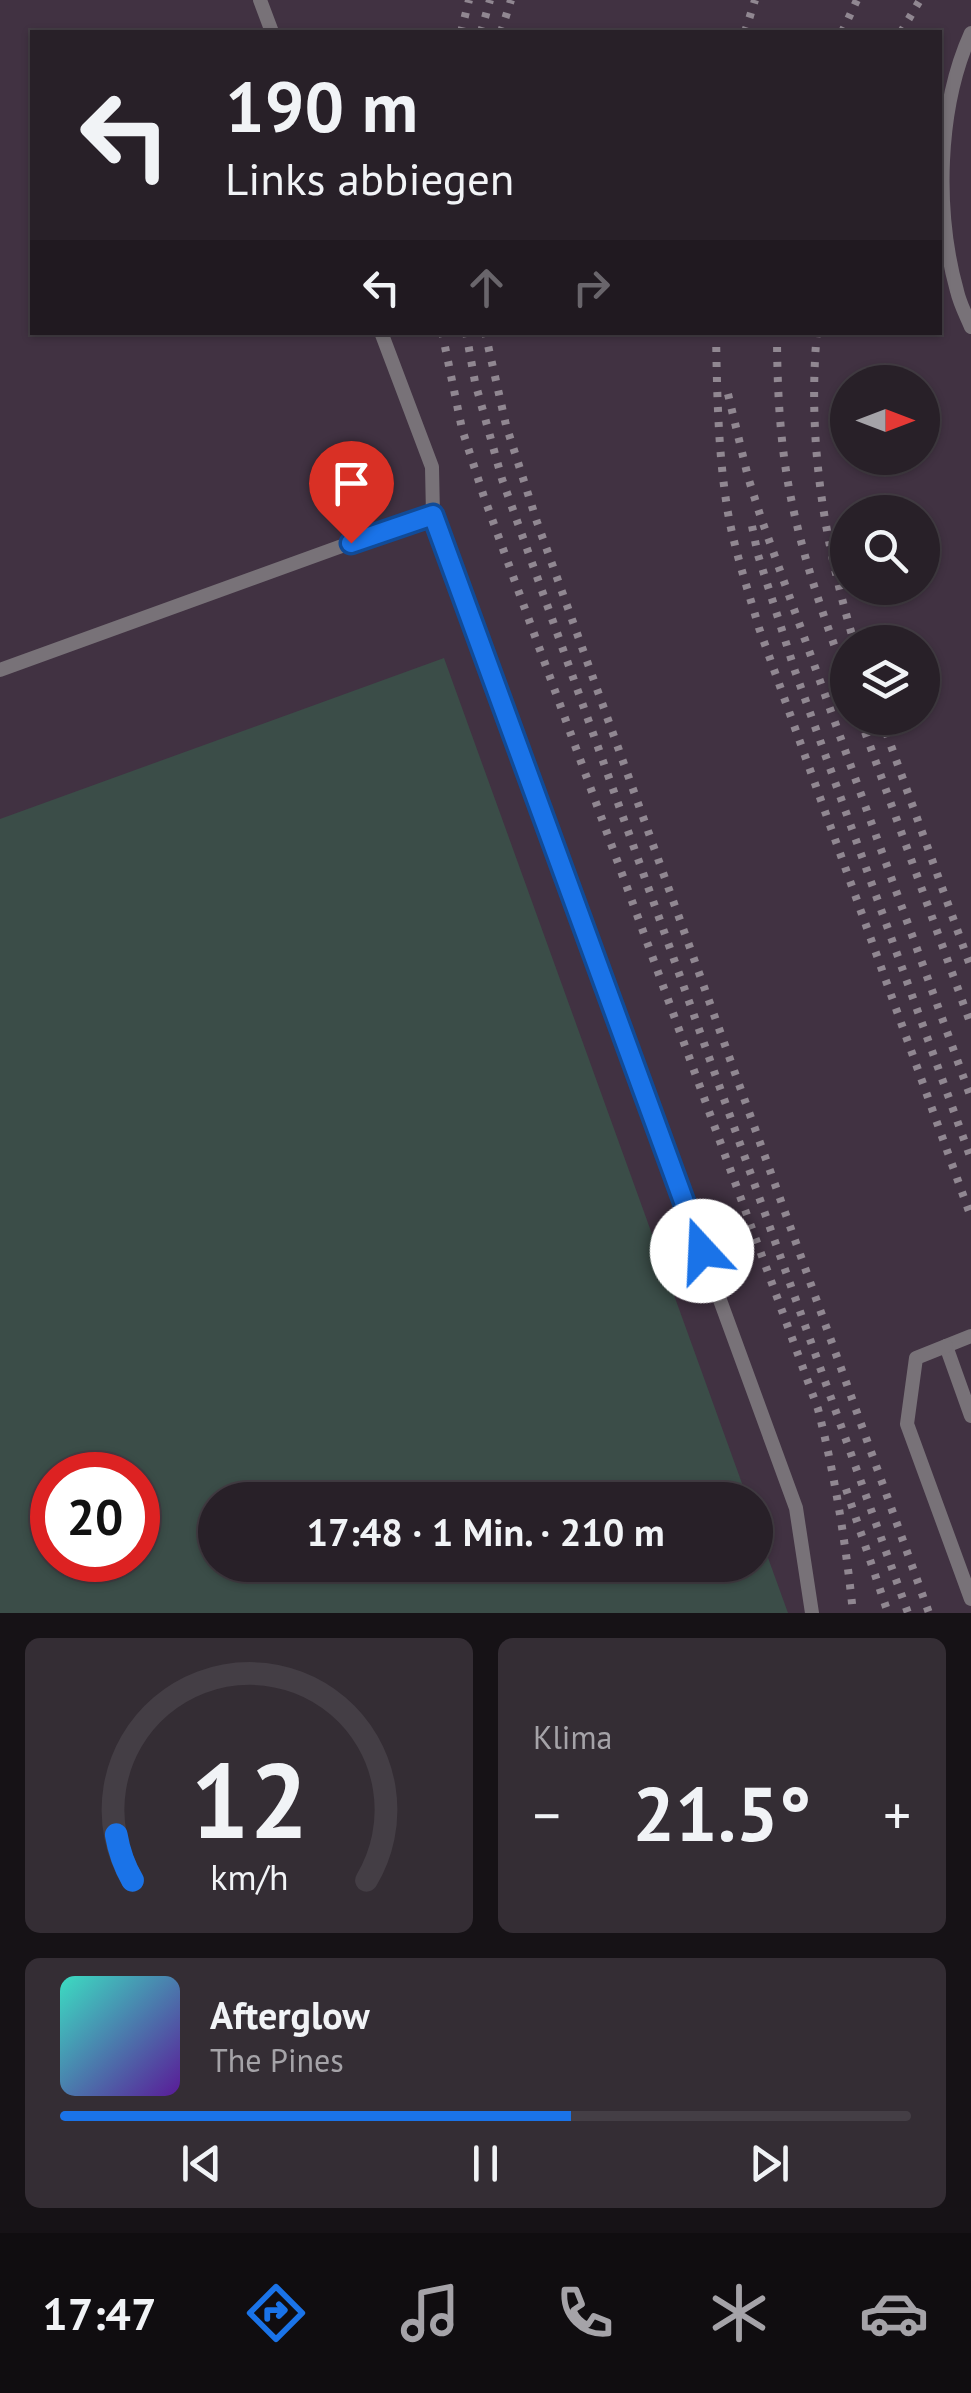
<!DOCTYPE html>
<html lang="de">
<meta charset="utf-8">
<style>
:root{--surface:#282028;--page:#342d34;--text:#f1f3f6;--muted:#a5a3a8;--line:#443e45;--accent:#1a73e8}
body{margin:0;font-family:"PT Sans",sans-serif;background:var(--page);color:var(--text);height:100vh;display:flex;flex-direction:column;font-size:38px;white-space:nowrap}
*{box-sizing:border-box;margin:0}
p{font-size:32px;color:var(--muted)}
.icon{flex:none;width:55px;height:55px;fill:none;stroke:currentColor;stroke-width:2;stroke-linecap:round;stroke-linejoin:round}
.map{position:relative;height:1613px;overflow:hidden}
.drawer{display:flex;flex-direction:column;gap:25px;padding:25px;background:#161216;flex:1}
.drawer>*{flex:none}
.banner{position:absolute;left:30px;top:30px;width:912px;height:305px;border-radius:0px;box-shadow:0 2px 8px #0004,0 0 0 2px var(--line);background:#282028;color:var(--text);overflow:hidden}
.needle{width:65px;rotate:90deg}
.controls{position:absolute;left:830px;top:365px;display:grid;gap:20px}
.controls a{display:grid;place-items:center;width:110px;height:110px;border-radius:50%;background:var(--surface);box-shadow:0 2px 8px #0004,0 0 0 2px var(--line);font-size:50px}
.speed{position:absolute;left:30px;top:1452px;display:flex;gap:20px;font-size:50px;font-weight:700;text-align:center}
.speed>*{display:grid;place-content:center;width:130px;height:130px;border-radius:50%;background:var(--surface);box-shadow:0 2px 8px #0004,0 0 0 2px var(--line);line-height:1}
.speed .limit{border:15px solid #d22;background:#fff;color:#111}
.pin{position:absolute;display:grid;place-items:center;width:85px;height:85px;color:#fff;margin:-102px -42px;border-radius:50% 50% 50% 0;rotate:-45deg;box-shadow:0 0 10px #0007}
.pin .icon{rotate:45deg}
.me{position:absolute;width:110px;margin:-55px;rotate:340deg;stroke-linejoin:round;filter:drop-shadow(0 0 8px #0008)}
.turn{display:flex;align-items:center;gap:35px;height:210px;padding:0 30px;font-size:45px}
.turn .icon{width:130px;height:130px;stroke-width:2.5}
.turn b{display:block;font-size:70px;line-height:85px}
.lanes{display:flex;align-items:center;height:95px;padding:0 30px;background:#0003;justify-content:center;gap:50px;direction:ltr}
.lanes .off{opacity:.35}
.big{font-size:75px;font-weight:800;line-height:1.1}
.drawer .tile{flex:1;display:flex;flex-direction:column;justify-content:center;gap:15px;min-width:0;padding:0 35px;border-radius:15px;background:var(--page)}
.drawer .dial{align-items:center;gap:0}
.dial svg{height:260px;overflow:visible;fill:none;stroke:var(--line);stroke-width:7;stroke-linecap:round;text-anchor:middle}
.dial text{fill:var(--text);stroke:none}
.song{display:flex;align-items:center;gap:30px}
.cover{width:120px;height:120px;border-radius:15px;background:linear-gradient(135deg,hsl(170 70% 55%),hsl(270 70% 35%))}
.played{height:10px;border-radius:5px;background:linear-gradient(90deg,var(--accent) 60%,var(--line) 60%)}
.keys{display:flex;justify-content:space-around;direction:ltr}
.heat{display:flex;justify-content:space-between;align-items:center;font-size:55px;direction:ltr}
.drawer .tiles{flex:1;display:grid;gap:25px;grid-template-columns:1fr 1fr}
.tile:last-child{grid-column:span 2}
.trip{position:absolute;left:198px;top:1482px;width:575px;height:100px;border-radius:50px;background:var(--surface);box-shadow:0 2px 8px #0004,0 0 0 2px var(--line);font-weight:800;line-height:100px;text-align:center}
.menu{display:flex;height:160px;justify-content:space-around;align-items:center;background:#100d10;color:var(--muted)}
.menu .icon{width:70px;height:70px}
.menu .on{color:var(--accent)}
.menu b{font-size:45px;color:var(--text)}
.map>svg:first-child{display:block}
</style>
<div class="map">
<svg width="971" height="1613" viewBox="0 0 971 1613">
<rect width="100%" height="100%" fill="#352a36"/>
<path fill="#413242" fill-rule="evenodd" d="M0 0H971V1613H0ZM32 32H940V332H32ZM848 382H922V458H848ZM848 512H922V588H848ZM848 642H922V718H848ZM52 1475H138V1560H52ZM215 1500H755V1565H215Z"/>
<path fill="#3b4d48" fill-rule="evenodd" d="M444 658 748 1500H215V1565H755V1522L788 1613H0V819ZM52 1475H138V1560H52Z"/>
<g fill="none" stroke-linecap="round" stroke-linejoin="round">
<g stroke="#787278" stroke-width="14">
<polyline points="260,0 272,32"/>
<path d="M971 33C937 108 935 212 957 291 960 304 966 315 971 327"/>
<polyline points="433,515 796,1508 812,1613"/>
<polyline points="0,670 386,530 433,515 432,467 381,332"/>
<polyline points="971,1336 946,1346 971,1416"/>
<polyline points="946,1346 916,1358 907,1424 971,1599"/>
</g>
<g stroke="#908791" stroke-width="8" stroke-dasharray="5 10" stroke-linecap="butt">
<polyline points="461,32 469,0"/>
<polyline points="481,32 490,0"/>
<polyline points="501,32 511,0"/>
<polyline points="745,32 755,0"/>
<polyline points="842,32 857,0"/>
<polyline points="901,32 920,0"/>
<path d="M442 332 462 429 484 497 818 1409C835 1476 846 1544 853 1613"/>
<polyline points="466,332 475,382 502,479 908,1613"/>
<polyline points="485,332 506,425 537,522 929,1613"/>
<path d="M716 332C717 393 718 454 728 513 735 552 748 590 759 628L971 1217"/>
<path d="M777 332C777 389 780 448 792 503 805 565 826 624 848 682"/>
<path d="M817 332C807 440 824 540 854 642"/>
<polyline points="728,394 748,477 761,518 971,1098"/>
<polyline points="752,526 758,555 795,671 971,1159"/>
<polyline points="860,718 971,1025"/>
<polyline points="881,718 971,968"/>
<polyline points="846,1489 888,1613"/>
</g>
</g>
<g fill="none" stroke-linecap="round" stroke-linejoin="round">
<defs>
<polyline id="route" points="351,543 433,515 702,1251"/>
</defs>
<use href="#route" stroke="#114b97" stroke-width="25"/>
<use href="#route" stroke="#1a73e8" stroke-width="18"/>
</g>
</svg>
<div class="controls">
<a><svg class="needle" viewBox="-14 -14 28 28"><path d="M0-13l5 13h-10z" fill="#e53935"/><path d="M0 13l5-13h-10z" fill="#a5a3a8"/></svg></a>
<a><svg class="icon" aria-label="search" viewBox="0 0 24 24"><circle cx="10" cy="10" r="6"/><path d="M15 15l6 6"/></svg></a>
<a><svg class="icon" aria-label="layers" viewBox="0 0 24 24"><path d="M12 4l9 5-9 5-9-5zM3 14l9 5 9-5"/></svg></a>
</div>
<div class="speed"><div class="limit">20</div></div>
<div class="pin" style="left:351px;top:543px;background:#d93025"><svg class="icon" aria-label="arrive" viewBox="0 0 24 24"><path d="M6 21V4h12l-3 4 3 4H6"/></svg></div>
<svg class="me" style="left:702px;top:1251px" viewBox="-20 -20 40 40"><circle r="19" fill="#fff"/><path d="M0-13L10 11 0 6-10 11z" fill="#1a73e8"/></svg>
<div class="trip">17:48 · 1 Min. · 210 m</div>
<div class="banner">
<div class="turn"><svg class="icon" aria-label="left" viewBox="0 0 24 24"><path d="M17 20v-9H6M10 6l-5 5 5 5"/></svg><div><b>190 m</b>Links abbiegen</div></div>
<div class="lanes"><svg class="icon" aria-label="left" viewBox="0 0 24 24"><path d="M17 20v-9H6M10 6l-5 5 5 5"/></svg><svg class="icon off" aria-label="ahead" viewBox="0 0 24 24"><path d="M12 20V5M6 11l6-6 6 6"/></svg><svg class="icon off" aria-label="right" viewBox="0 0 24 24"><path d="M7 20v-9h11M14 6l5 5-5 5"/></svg></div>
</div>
</div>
<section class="drawer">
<div class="tiles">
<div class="tile dial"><svg viewBox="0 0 100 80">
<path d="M14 69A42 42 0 1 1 86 69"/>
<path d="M14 69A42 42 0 0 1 9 55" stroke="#1a73e8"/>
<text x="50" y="56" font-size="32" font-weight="700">12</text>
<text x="50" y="72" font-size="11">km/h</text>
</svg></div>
<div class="tile"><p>Klima</p>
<div class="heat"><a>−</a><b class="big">21.5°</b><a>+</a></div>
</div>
<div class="tile">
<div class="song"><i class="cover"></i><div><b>Afterglow</b><p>The Pines</p></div></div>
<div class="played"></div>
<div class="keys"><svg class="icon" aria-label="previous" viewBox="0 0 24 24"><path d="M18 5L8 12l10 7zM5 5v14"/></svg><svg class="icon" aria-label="pause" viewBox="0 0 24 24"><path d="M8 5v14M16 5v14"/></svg><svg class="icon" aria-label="next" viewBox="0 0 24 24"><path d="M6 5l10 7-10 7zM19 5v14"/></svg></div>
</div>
</div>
</section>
<nav class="menu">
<b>17:47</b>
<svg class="icon on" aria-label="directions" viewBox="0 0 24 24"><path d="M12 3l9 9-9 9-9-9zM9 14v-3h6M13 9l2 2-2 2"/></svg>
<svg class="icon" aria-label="music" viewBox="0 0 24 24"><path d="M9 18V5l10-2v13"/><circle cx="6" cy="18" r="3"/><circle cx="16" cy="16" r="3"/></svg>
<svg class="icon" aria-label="phone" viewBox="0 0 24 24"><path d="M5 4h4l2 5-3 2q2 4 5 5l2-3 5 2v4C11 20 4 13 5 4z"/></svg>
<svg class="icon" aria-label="climate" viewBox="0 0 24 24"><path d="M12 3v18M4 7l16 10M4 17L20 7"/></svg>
<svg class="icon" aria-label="car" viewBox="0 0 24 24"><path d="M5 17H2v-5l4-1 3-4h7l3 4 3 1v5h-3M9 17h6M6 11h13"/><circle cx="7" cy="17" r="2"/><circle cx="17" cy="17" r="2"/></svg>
</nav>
